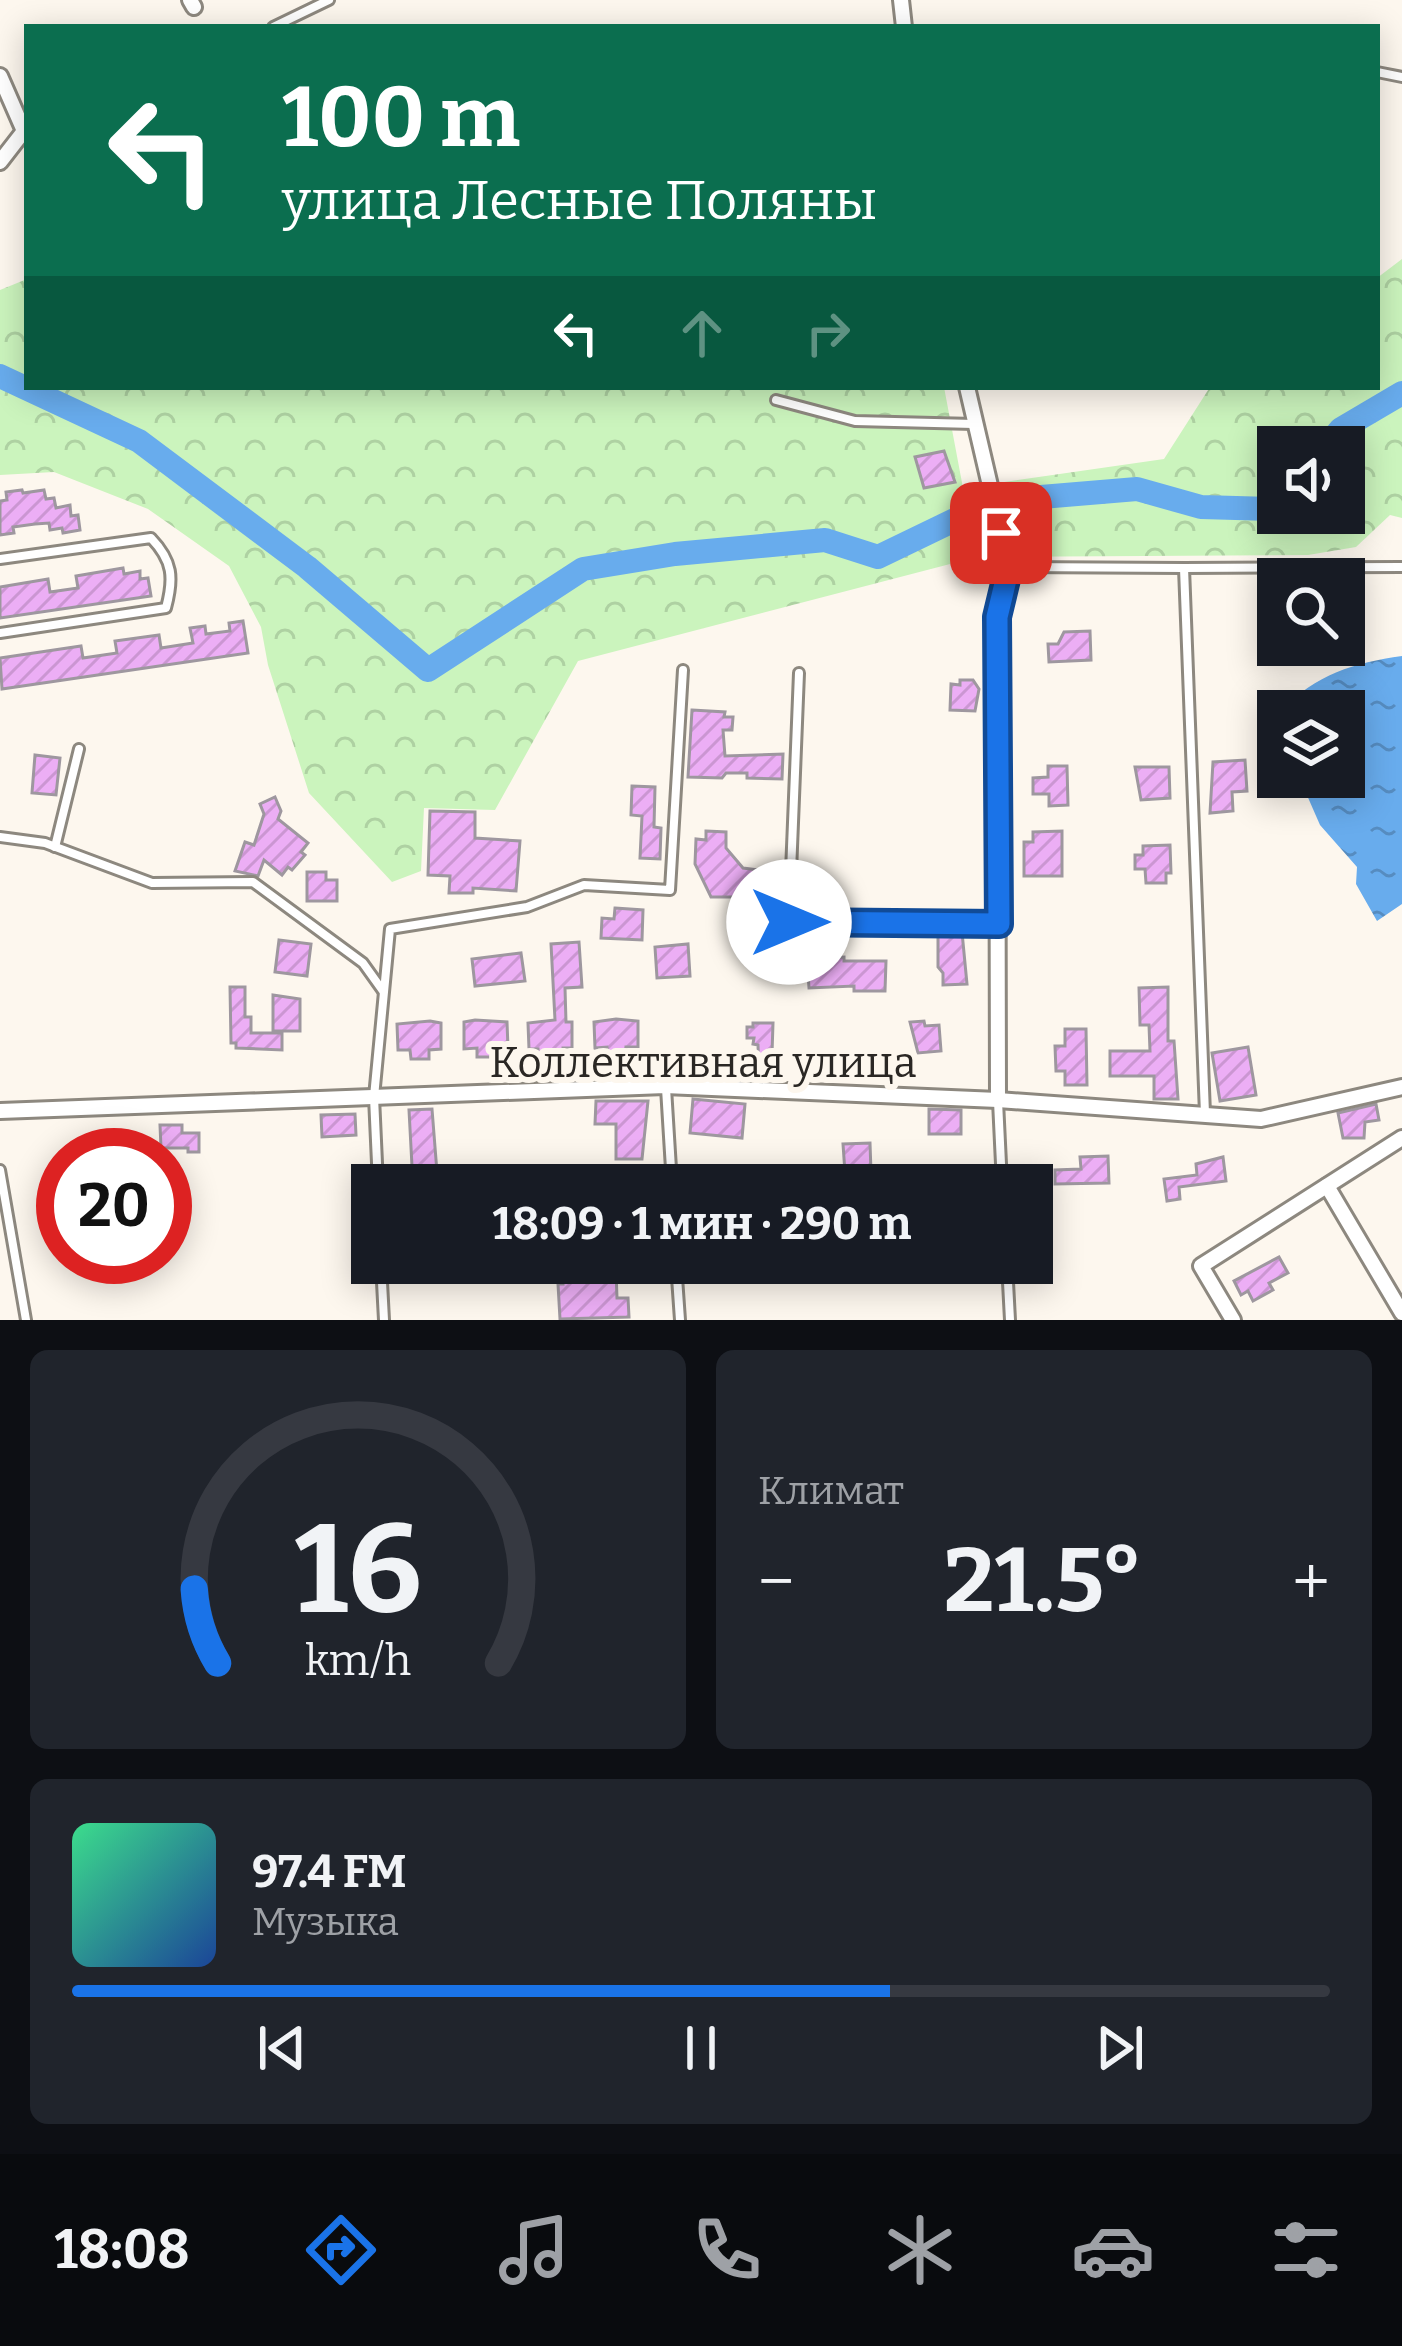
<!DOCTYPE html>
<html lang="ru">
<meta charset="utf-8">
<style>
:root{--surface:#171b24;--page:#20242c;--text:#f1f3f6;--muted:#9ea1a6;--line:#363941;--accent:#1a73e8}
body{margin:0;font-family:Bitter,serif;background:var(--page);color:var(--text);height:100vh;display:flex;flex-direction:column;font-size:45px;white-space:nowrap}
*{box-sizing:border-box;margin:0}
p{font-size:39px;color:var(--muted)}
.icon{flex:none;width:66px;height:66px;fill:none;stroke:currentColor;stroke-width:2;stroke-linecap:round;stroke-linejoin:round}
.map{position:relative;height:1320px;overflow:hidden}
.drawer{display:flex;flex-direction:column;gap:30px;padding:30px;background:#0d0f14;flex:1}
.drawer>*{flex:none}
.top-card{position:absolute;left:24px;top:24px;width:1356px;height:366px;border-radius:0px;box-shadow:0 6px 30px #0003;background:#0b6e4f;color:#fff;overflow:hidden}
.buttons{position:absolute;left:1257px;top:426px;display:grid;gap:24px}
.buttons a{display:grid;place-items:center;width:108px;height:108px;border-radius:0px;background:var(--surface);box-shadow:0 6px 30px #0003;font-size:60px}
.speed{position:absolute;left:36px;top:1128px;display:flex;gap:24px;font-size:60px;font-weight:700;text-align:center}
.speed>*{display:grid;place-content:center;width:156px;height:156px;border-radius:50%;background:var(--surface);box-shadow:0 6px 30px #0003;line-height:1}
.speed .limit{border:18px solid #d22;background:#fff;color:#111}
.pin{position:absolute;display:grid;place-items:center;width:102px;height:102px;color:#fff;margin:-51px;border-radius:24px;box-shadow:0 6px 18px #0006}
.me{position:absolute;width:132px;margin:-66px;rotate:90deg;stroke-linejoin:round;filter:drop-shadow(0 0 9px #0008)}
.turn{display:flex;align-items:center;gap:42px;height:252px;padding:0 60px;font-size:54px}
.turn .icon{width:156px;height:156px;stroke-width:2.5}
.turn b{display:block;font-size:84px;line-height:102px}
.lanes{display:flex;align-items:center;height:114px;padding:0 60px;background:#0003;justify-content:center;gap:60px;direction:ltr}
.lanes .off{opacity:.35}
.big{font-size:90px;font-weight:700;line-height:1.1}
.drawer .widget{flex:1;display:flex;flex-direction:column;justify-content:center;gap:18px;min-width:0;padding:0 42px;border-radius:18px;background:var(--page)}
.drawer .dial{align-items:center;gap:0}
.dial svg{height:312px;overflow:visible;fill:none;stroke:var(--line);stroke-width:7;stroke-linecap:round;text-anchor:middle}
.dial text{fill:var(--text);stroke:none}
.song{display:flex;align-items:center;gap:36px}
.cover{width:144px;height:144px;border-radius:18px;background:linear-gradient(135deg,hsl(150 70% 55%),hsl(220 70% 35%))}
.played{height:12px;border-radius:6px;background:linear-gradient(90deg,var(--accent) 65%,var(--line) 65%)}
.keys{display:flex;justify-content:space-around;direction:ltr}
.heat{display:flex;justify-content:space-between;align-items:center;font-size:66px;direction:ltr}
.drawer .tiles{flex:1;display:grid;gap:30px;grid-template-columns:1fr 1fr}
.widget:last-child{grid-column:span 2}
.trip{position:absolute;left:351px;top:1164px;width:702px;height:120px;border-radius:0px;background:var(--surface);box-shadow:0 6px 30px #0003;font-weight:700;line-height:120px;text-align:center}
.menu{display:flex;height:192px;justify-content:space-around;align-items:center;background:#090b0e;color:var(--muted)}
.menu .icon{width:84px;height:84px}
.menu .active{color:var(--accent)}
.menu b{font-size:54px;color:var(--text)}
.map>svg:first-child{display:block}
</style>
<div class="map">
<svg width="1402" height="1320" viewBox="0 0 1402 1320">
<defs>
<pattern id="forest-crowns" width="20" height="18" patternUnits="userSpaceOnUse" patternTransform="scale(3)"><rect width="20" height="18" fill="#cbf4bd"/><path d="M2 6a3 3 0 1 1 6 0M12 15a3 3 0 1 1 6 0" fill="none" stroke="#aed1a2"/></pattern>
<pattern id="water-ripples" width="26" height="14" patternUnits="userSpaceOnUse" patternTransform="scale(3)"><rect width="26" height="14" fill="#68aced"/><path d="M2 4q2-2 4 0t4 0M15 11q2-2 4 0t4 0" fill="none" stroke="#568cc0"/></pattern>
<pattern id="building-hatch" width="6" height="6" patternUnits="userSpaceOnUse" patternTransform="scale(3)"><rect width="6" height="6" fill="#ecaef5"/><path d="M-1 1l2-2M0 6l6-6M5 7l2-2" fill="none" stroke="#cb96d2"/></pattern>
</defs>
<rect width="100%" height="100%" fill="#fdf7ee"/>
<path fill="url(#forest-crowns)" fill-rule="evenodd" d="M1402 259V518L1390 515 1356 547 1308 555 977 557 578 661 495 810 424 808 421 871 392 882 309 793 268 665 261 627 229 566 148 509 54 472 0 475V290L27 279V387H944L963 488 1164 459 1210 387H1377V278ZM1278 447H1344V513H1278Z"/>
<path fill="url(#water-ripples)" d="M1402 656V904L1377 921 1356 884 1357 867 1320 825 1299 777H1344V711H1281C1316 674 1354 663 1402 656Z"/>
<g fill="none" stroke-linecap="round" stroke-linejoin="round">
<g stroke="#68aced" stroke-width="24">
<polyline points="0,376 139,441 307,567 428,670 583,569 675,554 825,540 878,557 994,501 1137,489 1201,507 1271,509 1278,500"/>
<polyline points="1326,447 1341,429 1402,393"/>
</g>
</g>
<g fill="url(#building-hatch)" stroke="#9e979f" stroke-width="3">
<polygon points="944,451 955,482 924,488 915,457"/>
<polygon points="22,490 23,493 44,490 46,499 54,498 56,508 70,505 71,516 78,515 80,530 63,533 62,528 50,530 49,523 35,524 13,527 14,533 0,535 0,501 7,500 6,492"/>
<polygon points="123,568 124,574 140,571 140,579 148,578 151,596 0,618 0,587 48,579 50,592 78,588 76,576"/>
<polygon points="243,621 248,653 2,689 0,658 81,646 83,658 117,653 115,641 159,635 161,648 193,643 190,628 205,626 206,634 230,631 229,623"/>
<polygon points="1090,631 1091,660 1049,662 1048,644 1058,644 1064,632"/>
<polygon points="960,680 973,680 979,689 975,711 950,710 951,684 960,685"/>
<polygon points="692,710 725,712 724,717 733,717 732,730 723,730 725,756 783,754 782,779 747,778 747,773 726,773 722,778 688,777"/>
<polygon points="35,755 60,758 56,795 32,793"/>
<polygon points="1245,760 1247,791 1232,792 1233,811 1210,813 1213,762"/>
<polygon points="1048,766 1067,766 1068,805 1049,806 1049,794 1033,794 1033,778 1048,777"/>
<polygon points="1135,767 1169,767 1170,798 1141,800"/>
<polygon points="632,786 655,787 654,827 661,828 660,859 640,858 642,816 631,815"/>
<polygon points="275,797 281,811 278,819 308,843 301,852 305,855 292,870 288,867 282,875 264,860 258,876 235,871 245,842 254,845 264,814 260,804"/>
<polygon points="430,811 475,812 475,838 520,841 516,891 473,888 473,893 449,893 450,876 428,875"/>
<polygon points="706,831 726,832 726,848 743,868 759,870 757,889 748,897 711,897 695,864 696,839 706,840"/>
<polygon points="1062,831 1062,876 1024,876 1024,842 1033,842 1033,832"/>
<polygon points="1170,845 1171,873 1166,873 1166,883 1146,883 1145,869 1135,869 1135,855 1143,855 1143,846"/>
<polygon points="307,872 326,872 326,880 337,880 337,901 307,901"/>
<polygon points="615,908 643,910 642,940 601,938 602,918 614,919"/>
<polygon points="938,932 962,932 967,984 943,985 943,973 938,967"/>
<polygon points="279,940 311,944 307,976 275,972"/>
<polygon points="579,942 582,987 565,988 566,1022 572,1022 572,1048 563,1048 563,1077 538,1078 538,1049 529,1049 528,1023 555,1020 551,944"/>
<polygon points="688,944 690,976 657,978 655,947"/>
<polygon points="521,953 525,981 475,986 472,959"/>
<polygon points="844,957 844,961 886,961 885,991 854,991 854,986 809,988 807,959"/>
<polygon points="230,987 245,987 245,1017 251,1017 251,1033 282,1033 282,1050 236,1048 236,1043 231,1043"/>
<polygon points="1168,987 1168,1041 1174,1041 1178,1099 1154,1099 1154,1076 1110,1076 1110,1051 1150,1051 1149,1025 1140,1025 1139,988"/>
<polygon points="273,995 300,999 300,1031 273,1031"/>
<polygon points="616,1019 638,1021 638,1047 626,1047 626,1056 608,1056 607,1047 595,1048 594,1022"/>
<polygon points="475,1020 507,1022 508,1048 495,1048 495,1057 477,1057 477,1048 464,1049 464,1022"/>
<polygon points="430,1021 441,1023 441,1049 429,1050 429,1059 411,1059 410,1050 398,1050 397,1024"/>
<polygon points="924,1021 925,1026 939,1025 941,1051 918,1053 910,1022"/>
<polygon points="753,1023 773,1023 772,1054 778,1054 779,1078 759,1079 758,1045 753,1044 754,1038 747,1038 747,1027 753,1027"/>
<polygon points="1065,1029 1086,1029 1087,1085 1065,1085 1065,1071 1056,1071 1055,1046 1065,1046"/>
<polygon points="1248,1047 1256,1095 1220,1101 1212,1053"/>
<polygon points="693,1099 745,1104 742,1138 690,1133"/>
<polygon points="596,1101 648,1101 642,1159 616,1159 616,1124 595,1124"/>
<polygon points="1376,1104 1379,1120 1365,1122 1364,1138 1343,1138 1338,1113"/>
<polygon points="432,1109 438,1185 413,1185 409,1110"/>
<polygon points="929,1109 961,1110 961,1134 929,1134"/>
<polygon points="355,1114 356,1135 322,1137 321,1115"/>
<polygon points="160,1125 182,1125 182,1133 199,1133 199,1152 188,1152 188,1148 161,1148"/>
<polygon points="870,1143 871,1172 845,1173 843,1144"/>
<polygon points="1108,1156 1109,1183 1055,1184 1055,1170 1081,1169 1080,1157"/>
<polygon points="1223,1157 1226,1181 1179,1187 1180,1199 1167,1201 1164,1179 1197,1175 1196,1164"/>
<polygon points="1279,1257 1288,1273 1269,1283 1273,1290 1253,1301 1248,1291 1241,1295 1234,1281"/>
<polygon points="616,1271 617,1298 628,1298 629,1317 560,1319 558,1284 563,1284 563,1272"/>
</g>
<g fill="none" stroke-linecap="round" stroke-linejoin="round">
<defs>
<g id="lane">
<polyline points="273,27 329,0"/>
<polyline points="1377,72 1402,77"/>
<polyline points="776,400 855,421 974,424"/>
<path d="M0 559 151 538C173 561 174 578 166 608L0 633"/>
<polyline points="1009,567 1184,568"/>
<polyline points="799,673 789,922 997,924"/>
<polyline points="0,837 45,843 152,883 253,882 363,963 383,991"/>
<polyline points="55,847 79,749"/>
<polyline points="666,1088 672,1185"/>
<polyline points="998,1101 1002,1185"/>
<polyline points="1205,1114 1184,568 1402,567"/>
<polyline points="0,1170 26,1320"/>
<polyline points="378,1185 374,1097 390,929 527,907 584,885 670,890 683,670"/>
<polyline points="381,1263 384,1320"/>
<polyline points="676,1263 680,1320"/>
<polyline points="1007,1263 1010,1320"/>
</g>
<g id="street">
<polyline points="190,0 194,7"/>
<polyline points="901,0 904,27"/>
<polyline points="0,76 24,131 0,162"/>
<polyline points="967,387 1009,567 997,617 998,1100"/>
<polyline points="0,1111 665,1086 998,1100 1261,1119 1402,1087"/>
<polyline points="1327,1186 1402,1313"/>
<polyline points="1233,1320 1201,1266 1402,1138"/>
</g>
</defs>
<use href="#lane" stroke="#8d887f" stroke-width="14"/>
<use href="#street" stroke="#8d887f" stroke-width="20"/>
<use href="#lane" stroke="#fff" stroke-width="8"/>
<use href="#street" stroke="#fff" stroke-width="14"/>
</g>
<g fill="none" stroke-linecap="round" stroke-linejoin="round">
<defs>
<polyline id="route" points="789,922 999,924 997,617 1009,567 1001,533"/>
</defs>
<use href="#route" stroke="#114b97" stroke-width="30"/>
<use href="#route" stroke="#1a73e8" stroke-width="21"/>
</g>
<g text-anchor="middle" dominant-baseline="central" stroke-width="12" stroke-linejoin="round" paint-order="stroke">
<g font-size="42" fill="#2a2724" stroke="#fdf7ee">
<text x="703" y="1063">Коллективная улица</text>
</g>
</g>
</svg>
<div class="buttons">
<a><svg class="icon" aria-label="sound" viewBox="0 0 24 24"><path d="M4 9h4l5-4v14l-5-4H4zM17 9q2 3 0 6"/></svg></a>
<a><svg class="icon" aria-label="search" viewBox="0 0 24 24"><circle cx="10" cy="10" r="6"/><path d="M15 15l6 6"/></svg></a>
<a><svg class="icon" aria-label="layers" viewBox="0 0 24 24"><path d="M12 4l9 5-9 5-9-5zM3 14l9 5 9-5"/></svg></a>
</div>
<div class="speed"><div class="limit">20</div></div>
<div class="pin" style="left:1001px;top:533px;background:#d93025"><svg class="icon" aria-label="arrive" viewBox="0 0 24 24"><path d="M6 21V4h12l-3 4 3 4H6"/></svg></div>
<svg class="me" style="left:789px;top:922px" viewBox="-20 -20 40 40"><circle r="19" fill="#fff"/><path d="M0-13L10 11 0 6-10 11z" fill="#1a73e8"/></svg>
<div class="trip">18:09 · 1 мин · 290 m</div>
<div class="top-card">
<div class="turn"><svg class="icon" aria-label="left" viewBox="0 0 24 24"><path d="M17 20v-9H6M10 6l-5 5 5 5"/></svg><div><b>100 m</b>улица Лесные Поляны</div></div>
<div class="lanes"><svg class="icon" aria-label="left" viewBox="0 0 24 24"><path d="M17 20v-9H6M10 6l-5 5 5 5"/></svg><svg class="icon off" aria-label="ahead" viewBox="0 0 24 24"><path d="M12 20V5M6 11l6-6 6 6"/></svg><svg class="icon off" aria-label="right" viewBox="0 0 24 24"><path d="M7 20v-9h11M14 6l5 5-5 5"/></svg></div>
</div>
</div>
<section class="drawer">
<div class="tiles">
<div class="widget dial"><svg viewBox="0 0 100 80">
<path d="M14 69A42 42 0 1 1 86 69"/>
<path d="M14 69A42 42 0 0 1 8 50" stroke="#1a73e8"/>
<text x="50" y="56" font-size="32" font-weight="700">16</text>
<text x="50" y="72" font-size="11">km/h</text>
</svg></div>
<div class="widget"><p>Климат</p>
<div class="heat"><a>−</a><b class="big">21.5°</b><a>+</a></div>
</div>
<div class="widget">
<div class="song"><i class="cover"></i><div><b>97.4 FM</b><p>Музыка</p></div></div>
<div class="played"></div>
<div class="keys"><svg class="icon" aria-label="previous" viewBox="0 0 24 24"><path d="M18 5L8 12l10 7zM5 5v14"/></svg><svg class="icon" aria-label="pause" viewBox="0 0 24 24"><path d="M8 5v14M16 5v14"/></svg><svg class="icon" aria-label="next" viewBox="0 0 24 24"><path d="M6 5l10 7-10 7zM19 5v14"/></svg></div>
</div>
</div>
</section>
<nav class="menu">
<b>18:08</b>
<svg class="icon active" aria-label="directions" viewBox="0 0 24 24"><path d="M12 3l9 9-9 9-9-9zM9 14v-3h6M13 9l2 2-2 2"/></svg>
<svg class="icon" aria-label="music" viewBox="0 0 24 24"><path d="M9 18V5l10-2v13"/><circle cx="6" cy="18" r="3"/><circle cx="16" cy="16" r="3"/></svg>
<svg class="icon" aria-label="phone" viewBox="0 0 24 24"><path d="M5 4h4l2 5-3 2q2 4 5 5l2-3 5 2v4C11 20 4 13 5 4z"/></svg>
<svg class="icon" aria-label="climate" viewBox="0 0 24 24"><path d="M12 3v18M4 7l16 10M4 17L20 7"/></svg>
<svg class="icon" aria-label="car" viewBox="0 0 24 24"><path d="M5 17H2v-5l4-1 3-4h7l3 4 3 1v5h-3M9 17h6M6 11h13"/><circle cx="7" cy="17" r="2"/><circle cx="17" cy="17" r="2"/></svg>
<svg class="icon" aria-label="filters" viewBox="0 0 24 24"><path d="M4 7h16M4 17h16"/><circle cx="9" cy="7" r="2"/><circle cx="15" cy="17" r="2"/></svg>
</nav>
